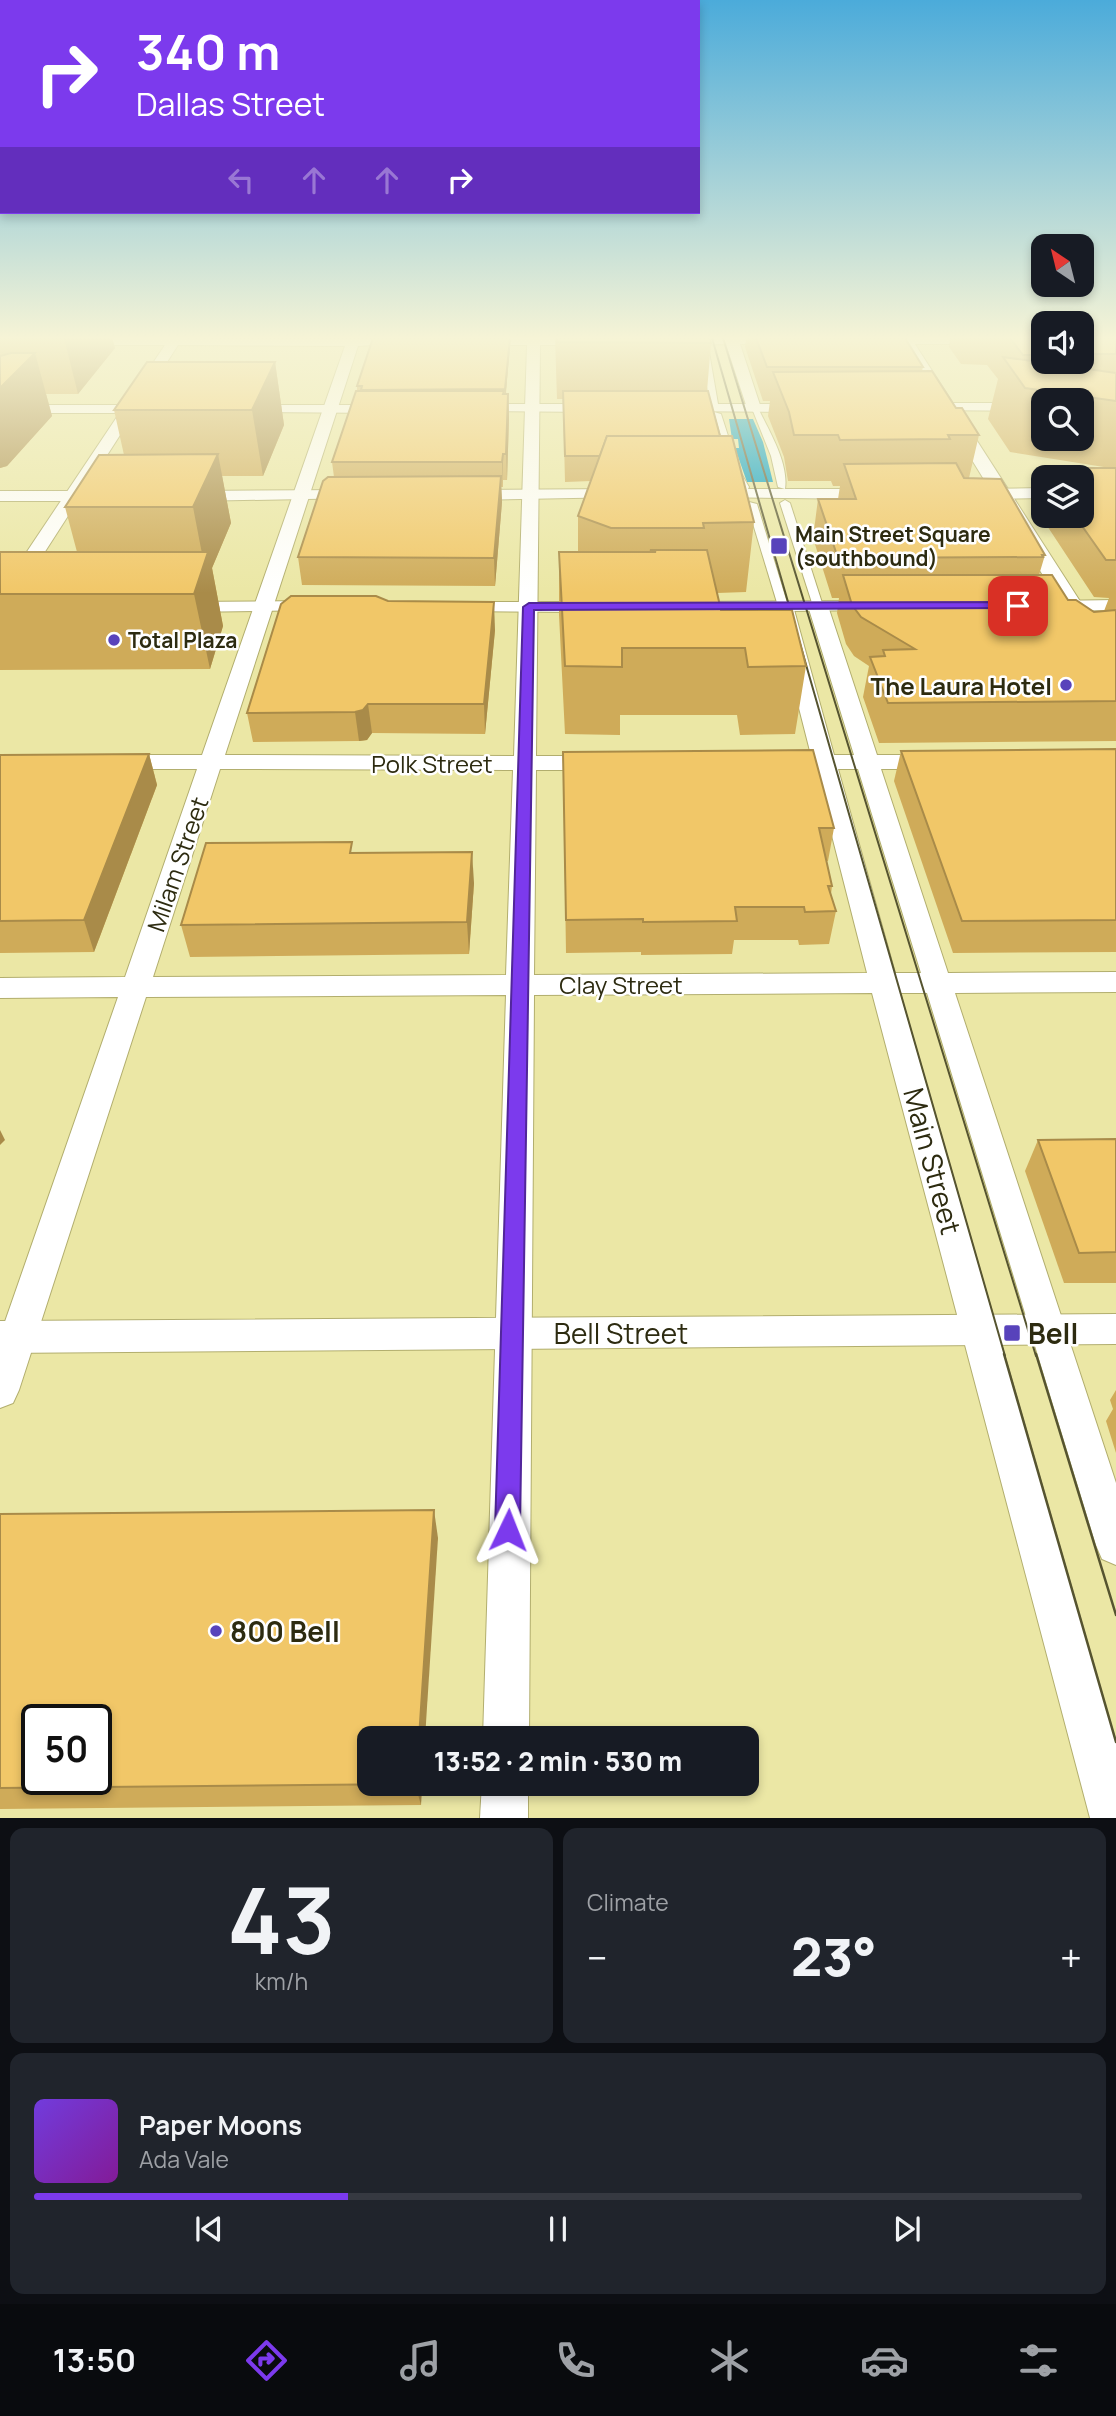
<!DOCTYPE html>
<meta charset="utf-8">
<style>
:root{--surface:#171b24;--page:#20242c;--text:#f1f3f6;--muted:#9ea1a6;--line:#363941;--accent:#7c3aed}
body{margin:0;font-family:Manrope,sans-serif;background:var(--page);color:var(--text);height:100vh;display:flex;flex-direction:column;font-size:26px;white-space:nowrap}
*{box-sizing:border-box;margin:0}
p{font-size:23px;color:var(--muted)}
.icon{flex:none;width:38px;height:38px;fill:none;stroke:currentColor;stroke-width:2;stroke-linecap:round;stroke-linejoin:round}
.map{position:relative;height:1818px;overflow:hidden}
.details{display:flex;flex-direction:column;gap:10px;padding:10px;background:#0d0f14;flex:1}
.details>*{flex:none}
.top-card{position:absolute;left:0px;top:0px;width:700px;height:214px;box-shadow:0 4px 10px #0003;background:#7c3aed;color:#fff;overflow:hidden}
.needle{width:46px;rotate:325deg}
.fabs{position:absolute;left:1031px;top:234px;display:grid;gap:14px}
.fabs a{display:grid;place-items:center;width:63px;height:63px;border-radius:14px;background:var(--surface);box-shadow:0 4px 10px #0003;font-size:35px}
.speed{position:absolute;left:21px;top:1704px;display:flex;gap:14px;font-size:35px;font-weight:700;text-align:center}
.speed>*{display:grid;place-content:center;width:91px;height:91px;border-radius:50%;background:var(--surface);box-shadow:0 4px 10px #0003;line-height:1}
.speed .limit{border:4px solid #111;border-radius:10px;background:#fff;color:#111}
.pin{position:absolute;display:grid;place-items:center;width:60px;height:60px;color:#fff;margin:-30px;border-radius:14px;box-shadow:0 4px 10px #0006}
.me{position:absolute;width:77px;margin:-38px;rotate:2deg;stroke-linejoin:round;filter:drop-shadow(0 0 5px #0008)}
.turn{display:flex;align-items:center;gap:24px;height:147px;padding:0 21px;font-size:32px}
.turn .icon{width:91px;height:91px;stroke-width:2.5}
.turn b{display:block;font-size:49px;line-height:60px}
.lanes{display:flex;align-items:center;height:66px;padding:0 21px;background:#0003;justify-content:center;gap:35px;direction:ltr}
.lanes .off{opacity:.35}
.big{font-size:52px;font-weight:800;line-height:1.1}
.details .card{flex:1;display:flex;flex-direction:column;justify-content:center;gap:10px;min-width:0;padding:0 24px;border-radius:14px;background:var(--page)}
.details .dial{align-items:center;gap:0}
.dial b{font-size:91px;line-height:1}
.song{display:flex;align-items:center;gap:21px}
.cover{width:84px;height:84px;border-radius:10px;background:linear-gradient(135deg,hsl(260 70% 55%),hsl(290 70% 35%))}
.played{height:7px;border-radius:4px;background:linear-gradient(90deg,var(--accent) 30%,var(--line) 30%)}
.keys{display:flex;justify-content:space-around;direction:ltr}
.heat{display:flex;justify-content:space-between;align-items:center;font-size:38px;direction:ltr}
.details .tiles{flex:1;display:grid;gap:10px;grid-template-columns:1fr 1fr}
.card:last-child{grid-column:span 2}
.trip{position:absolute;left:357px;top:1726px;width:402px;height:70px;border-radius:14px;background:var(--surface);box-shadow:0 4px 10px #0003;font-weight:800;line-height:70px;text-align:center}
.tab-bar{display:flex;height:112px;justify-content:space-around;align-items:center;background:#090b0e;color:var(--muted)}
.tab-bar .icon{width:49px;height:49px}
.tab-bar .current{color:var(--accent)}
.tab-bar b{font-size:32px;color:var(--text)}
.map>svg:first-child{display:block}
</style>
<div class="map">
<svg width="1116" height="1818" viewBox="0 0 1116 1818">
<rect width="100%" height="100%" fill="#ebe7a5"/>
<polygon fill="#009dc6" points="729,419 753,419 763,442 773,482 747,482 735,448 739,448 738,439 732,439"/>
<g fill="none" stroke-linecap="round" stroke-linejoin="round">
<defs>
<g id="pedestrian">
<polygon points="705,350 709,352 718,404 714,406 710,404 701,352"/>
<path d="M751 406 758 408C769 431 789 463 785 489L778 487 771 456Z"/>
<polygon points="714,412 721,414 739,470 749,487 748,489 742,489 731,470"/>
<polygon points="785,500 790,503 823,606 822,608 818,609 813,606 780,503"/>
<polygon points="749,502 757,504 788,606 787,608 783,609 778,606 747,504"/>
</g>
<g id="tertiary">
<polygon points="925,403 1043,403 1043,411 920,410 920,404"/>
<polygon points="477,404 594,404 601,408 594,412 472,411 470,408"/>
<polygon points="680,404 801,404 808,408 801,412 675,411 673,408"/>
<polygon points="0,405 146,405 153,409 146,413 0,413"/>
<polygon points="249,405 384,405 391,409 384,413 244,412 242,409"/>
<polygon points="1043,488 1043,498 977,499 969,494 977,489"/>
<polygon points="619,489 627,494 625,497 470,500 462,495 470,490"/>
<polygon points="715,489 871,489 879,494 871,499 709,497 707,494"/>
<polygon points="353,490 359,492 361,495 359,498 193,501 185,496 193,491"/>
<polygon points="0,491 97,491 105,496 97,501 0,501"/>
<polygon points="1116,600 1116,610 1050,611 1041,606 1050,601"/>
<polygon points="314,601 323,606 320,610 186,612 177,607 186,602"/>
<polygon points="870,601 879,606 876,610 686,612 677,607 686,602"/>
<polygon points="462,602 590,602 599,607 590,612 456,611 453,607"/>
<polygon points="1116,1314 1116,1344 0,1353 0,1321"/>
</g>
<g id="secondary">
<path d="M75 338 374 339V345L358 346 225 755 514 756 527 345H474L467 341 470 338H595V344L590 345H540L536 756H600L608 758 611 763 608 768 600 770H536L534 975 867 973 815 769 802 767 799 762 802 757 811 755 773 606 783 600 793 606 834 755H854L808 606 818 600 828 606 877 755H932L940 757 943 762 940 767 932 769H881L948 973 1116 972V992L955 993 1116 1483V1565L1102 1559 1096 1545 927 993H900L1116 1743V1818H1090L872 993 534 995 529 1738H483L506 995 146 997 19 1390 13 1403 0 1408V1336L118 997 0 998V978L125 977 197 769H117L109 767 106 762 109 757 117 755H202L345 346 178 345 10 606 0 612V592L165 345H79L72 341ZM220 769 513 770 506 975 153 977ZM838 769H858L921 973H895Z"/>
<polygon points="669,338 787,338 789,340 782,344 740,344 761,408 754,412 747,408 726,344 674,345 669,344"/>
<polygon points="872,338 1043,338 1043,344 877,344 872,343"/>
<polygon points="482,1783 528,1783 528,1818 480,1818"/>
</g>
<polygon id="primary" points="897,338 911,338 1101,634 1098,639 1082,639 1079,634"/>
</defs>
<use href="#pedestrian" stroke="#b2ae6e" stroke-width="2"/>
<use href="#tertiary" stroke="#b2ae6e" stroke-width="2"/>
<use href="#secondary" stroke="#b2ae6e" stroke-width="2"/>
<use href="#primary" stroke="#b2ae6e" stroke-width="2"/>
<use href="#pedestrian" fill="#fff" fill-rule="evenodd"/>
<use href="#tertiary" fill="#fff" fill-rule="evenodd"/>
<use href="#secondary" fill="#fff" fill-rule="evenodd"/>
<use href="#primary" fill="#fff" fill-rule="evenodd"/>
<g stroke="#565430" stroke-width="2">
<polyline points="712,338 1005,1356"/>
<polyline points="723,338 1036,1356"/>
</g>
<g stroke="#565430" stroke-width="2.5">
<polyline points="1004,1354 1116,1742"/>
<polyline points="1036,1354 1116,1615"/>
</g>
</g>
<g fill="#cfab59" fill-rule="evenodd">
<polygon points="0,338 112,338 115,348 78,394 46,394 52,416 7,466 0,468"/>
<polygon points="510,338 506,394 508,394 509,418 507,480 503,480 503,487 501,487 502,502 495,586 302,585 298,557 334,477 332,462 357,391 357,386"/>
<polygon points="555,338 710,338 711,343 707,391 720,436 754,522 746,592 717,593 721,610 806,666 795,734 740,735 737,715 620,715 620,735 565,734 559,615 559,552 578,552 578,516 591,481 565,482 563,399 557,399"/>
<path d="M746 338H905L923 367 922 371 956 408 979 435 969 478 1045 555 1039 575 1068 600 1094 612 1104 611 1109 598 1094 597 1032 503 1042 468H1110L1010 452 988 419 998 379 987 365 961 364 949 347 950 338H1043V362H1082V338H1116V741L879 743 863 697 869 666 854 656 846 644 837 613 839 598H832L813 538 818 499H838L840 486H833L831 481H788L784 457 768 416 770 401H763L745 347ZM1043 401H1082V439H1043ZM1043 478H1082V516H1043Z"/>
<polygon points="275,362 284,425 263,476 222,476 231,523 212,568 223,626 210,669 0,670 0,552 77,552 65,507 124,455 114,410"/>
<polygon points="388,601 495,630 485,734 372,733 367,740 359,741 253,742 247,713"/>
<polygon points="1116,749 1116,952 953,953 894,781 901,751"/>
<polygon points="563,752 834,828 828,861 826,861 832,886 831,894 836,911 829,944 799,945 798,940 734,940 732,954 641,955 641,952 566,953"/>
<polygon points="149,754 157,785 94,952 0,953 0,755"/>
<polygon points="354,853 474,883 469,954 190,957 181,925"/>
<polygon points="1116,1139 1116,1283 1064,1283 1025,1171 1038,1140"/>
<polygon points="1116,1390 1116,1453 1106,1421 1113,1409 1110,1400"/>
<polygon points="0,1514 438,1538 369,1783 422,1783 421,1805 0,1809"/>
</g>
<g fill="#a98b49">
<polygon points="64,338 112,338 115,348 78,394"/>
<polygon points="510,338 510,347 505,401 505,389"/>
<polygon points="35,353 52,416 7,466 0,468 0,388"/>
<polygon points="275,362 284,425 263,476 252,410"/>
<polygon points="508,394 509,418 507,480 506,454"/>
<polygon points="218,454 231,523 212,568 223,626 210,669 194,594 204,564 193,507"/>
<polygon points="503,454 503,487 502,462"/>
<polygon points="501,476 502,502 495,586 494,558"/>
<polygon points="494,602 495,630 485,734 484,704"/>
<polygon points="368,704 372,733 367,740 359,741 355,712"/>
<polygon points="149,754 157,785 94,952 84,920"/>
<polygon points="472,852 474,883 469,954 467,922"/>
<polygon points="0,1130 5,1140 0,1145"/>
<polygon points="434,1510 438,1538 425,1738 419,1738"/>
<polygon points="415,1783 422,1783 421,1805 415,1784"/>
</g>
<g fill="#f1c768" stroke="#a98b49" stroke-width="2" fill-rule="evenodd">
<polygon points="373,338 510,338 505,389 361,390 362,386 357,386"/>
<polygon points="557,338 710,338 711,343 557,342"/>
<polygon points="756,338 905,338 923,367 767,367"/>
<polygon points="1010,338 1043,338 1043,355 1023,355"/>
<rect x="1082" y="338" width="34" height="16"/>
<polygon points="11,353 35,353 0,388 0,356"/>
<polygon points="1003,357 1116,373 1116,401 1025,388"/>
<polygon points="147,362 275,362 252,410 114,410"/>
<polygon points="932,371 956,408 962,408 979,435 948,435 950,439 840,440 838,435 794,435 789,412 773,372"/>
<polygon points="356,391 504,391 503,394 508,394 506,454 503,454 502,462 332,462"/>
<polygon points="563,391 708,391 720,436 607,436 600,456 565,456"/>
<polygon points="607,436 732,436 754,522 703,523 704,528 611,528 578,516"/>
<polygon points="218,454 193,507 65,507 99,455"/>
<polygon points="956,463 964,478 1001,479 1045,555 1042,555 1043,557 838,558 818,499 856,499 844,464"/>
<polygon points="1042,468 1116,468 1116,560 1106,560 1075,516 1082,516 1082,478 1048,478"/>
<polygon points="501,476 494,558 298,557 323,481 328,477"/>
<polygon points="650,550 707,550 721,610 792,610 806,666 748,667 745,648 622,648 622,667 565,666 559,552 656,552"/>
<polygon points="0,552 208,552 194,594 0,594"/>
<polygon points="843,575 1052,575 1068,600 1076,600 1094,612 1116,610 1116,701 888,703 870,657 885,656 883,650 915,649 861,617 852,605"/>
<polygon points="291,596 376,596 388,601 494,602 484,704 368,704 363,710 355,712 247,713 281,604"/>
<polygon points="1116,749 1116,920 962,921 901,751"/>
<polygon points="813,750 834,828 819,828 832,886 828,886 836,911 805,912 804,907 735,907 737,921 643,922 643,919 566,920 563,752"/>
<polygon points="149,754 84,920 0,921 0,755"/>
<polygon points="352,842 350,853 472,852 467,922 181,925 206,843"/>
<polygon points="1116,1139 1116,1252 1079,1253 1038,1140"/>
<path d="M434 1510 419 1738H369V1783L415 1784 0 1788V1514ZM37 1720H96V1780H37Z"/>
</g>
<linearGradient id="sky" x2="0" y2="1"><stop stop-color="#4babda"/><stop offset="0.57" stop-color="#f6f4d6"/><stop offset="1" stop-color="#f6f4d6" stop-opacity="0"/></linearGradient>
<rect width="1116" height="593" fill="url(#sky)"/>
<polygon fill="#7c3aed" stroke="#51269a" stroke-width="2" points="1018,602 1023,606 1022,608 534,610 520,1530 516,1539 508,1542 499,1539 495,1530 523,607 529,603"/>
<g fill="#5843bb" stroke="#fff" stroke-width="2.5">
<rect x="770" y="537" width="18" height="18" rx="3.5"/>
<circle cx="114" cy="640" r="7"/>
<circle cx="1066" cy="685" r="7"/>
<rect x="1003" y="1324" width="18" height="18" rx="3.5"/>
<circle cx="216" cy="1631" r="7"/>
</g>
<g text-anchor="middle" dominant-baseline="central" stroke-width="5" stroke-linejoin="round" paint-order="stroke">
<g font-size="21" font-weight="bold" fill="#2d2b10" stroke="#fff" text-anchor="start">
<text x="795" y="534">Main Street Square<tspan x="795" dy="24">(southbound)</tspan></text>
<text x="128" y="640">Total Plaza</text>
</g>
<g font-size="24" font-weight="bold" fill="#2d2b10" stroke="#fff" text-anchor="end">
<text x="1052" y="685">The Laura Hotel</text>
</g>
<g font-size="24" fill="#2d2b10" stroke="#fff">
<text x="432" y="763">Polk Street</text>
<text transform="translate(177 864) rotate(-71)">Milam Street</text>
<text x="621" y="984">Clay Street</text>
</g>
<g font-size="28" fill="#2d2b10" stroke="#fff">
<text transform="translate(933 1161) rotate(75)">Main Street</text>
<text x="621" y="1333">Bell Street</text>
</g>
<g font-size="28" font-weight="bold" fill="#2d2b10" stroke="#fff" text-anchor="start">
<text x="1028" y="1333">Bell</text>
<text x="230" y="1631">800 Bell</text>
</g>
</g>
</svg>
<div class="fabs">
<a><svg class="needle" viewBox="-14 -14 28 28"><path d="M0-13l5 13h-10z" fill="#e53935"/><path d="M0 13l5-13h-10z" fill="#9ea1a6"/></svg></a>
<a><svg class="icon" aria-label="sound" viewBox="0 0 24 24"><path d="M4 9h4l5-4v14l-5-4H4zM17 9q2 3 0 6"/></svg></a>
<a><svg class="icon" aria-label="search" viewBox="0 0 24 24"><circle cx="10" cy="10" r="6"/><path d="M15 15l6 6"/></svg></a>
<a><svg class="icon" aria-label="layers" viewBox="0 0 24 24"><path d="M12 4l9 5-9 5-9-5zM3 14l9 5 9-5"/></svg></a>
</div>
<div class="speed"><div class="limit">50</div></div>
<div class="pin" style="left:1018px;top:606px;background:#d93025"><svg class="icon" aria-label="arrive" viewBox="0 0 24 24"><path d="M6 21V4h12l-3 4 3 4H6"/></svg></div>
<svg class="me" style="left:508px;top:1530px" viewBox="-20 -20 40 40"><path d="M0-17L14 15 0 8-14 15z" fill="#7c3aed" stroke="#fff" stroke-width="4"/></svg>
<div class="trip">13:52 · 2 min · 530 m</div>
<div class="top-card">
<div class="turn"><svg class="icon" aria-label="right" viewBox="0 0 24 24"><path d="M7 20v-9h11M14 6l5 5-5 5"/></svg><div><b>340 m</b>Dallas Street</div></div>
<div class="lanes"><svg class="icon off" aria-label="left" viewBox="0 0 24 24"><path d="M17 20v-9H6M10 6l-5 5 5 5"/></svg><svg class="icon off" aria-label="ahead" viewBox="0 0 24 24"><path d="M12 20V5M6 11l6-6 6 6"/></svg><svg class="icon off" aria-label="ahead" viewBox="0 0 24 24"><path d="M12 20V5M6 11l6-6 6 6"/></svg><svg class="icon" aria-label="right" viewBox="0 0 24 24"><path d="M7 20v-9h11M14 6l5 5-5 5"/></svg></div>
</div>
</div>
<section class="details">
<div class="tiles">
<div class="card dial"><b>43</b><p>km/h</p></div>
<div class="card"><p>Climate</p>
<div class="heat"><a>−</a><b class="big">23°</b><a>+</a></div>
</div>
<div class="card">
<div class="song"><i class="cover"></i><div><b>Paper Moons</b><p>Ada Vale</p></div></div>
<div class="played"></div>
<div class="keys"><svg class="icon" aria-label="previous" viewBox="0 0 24 24"><path d="M18 5L8 12l10 7zM5 5v14"/></svg><svg class="icon" aria-label="pause" viewBox="0 0 24 24"><path d="M8 5v14M16 5v14"/></svg><svg class="icon" aria-label="next" viewBox="0 0 24 24"><path d="M6 5l10 7-10 7zM19 5v14"/></svg></div>
</div>
</div>
</section>
<nav class="tab-bar">
<b>13:50</b>
<svg class="icon current" aria-label="directions" viewBox="0 0 24 24"><path d="M12 3l9 9-9 9-9-9zM9 14v-3h6M13 9l2 2-2 2"/></svg>
<svg class="icon" aria-label="music" viewBox="0 0 24 24"><path d="M9 18V5l10-2v13"/><circle cx="6" cy="18" r="3"/><circle cx="16" cy="16" r="3"/></svg>
<svg class="icon" aria-label="phone" viewBox="0 0 24 24"><path d="M5 4h4l2 5-3 2q2 4 5 5l2-3 5 2v4C11 20 4 13 5 4z"/></svg>
<svg class="icon" aria-label="climate" viewBox="0 0 24 24"><path d="M12 3v18M4 7l16 10M4 17L20 7"/></svg>
<svg class="icon" aria-label="car" viewBox="0 0 24 24"><path d="M5 17H2v-5l4-1 3-4h7l3 4 3 1v5h-3M9 17h6M6 11h13"/><circle cx="7" cy="17" r="2"/><circle cx="17" cy="17" r="2"/></svg>
<svg class="icon" aria-label="filters" viewBox="0 0 24 24"><path d="M4 7h16M4 17h16"/><circle cx="9" cy="7" r="2"/><circle cx="15" cy="17" r="2"/></svg>
</nav>
